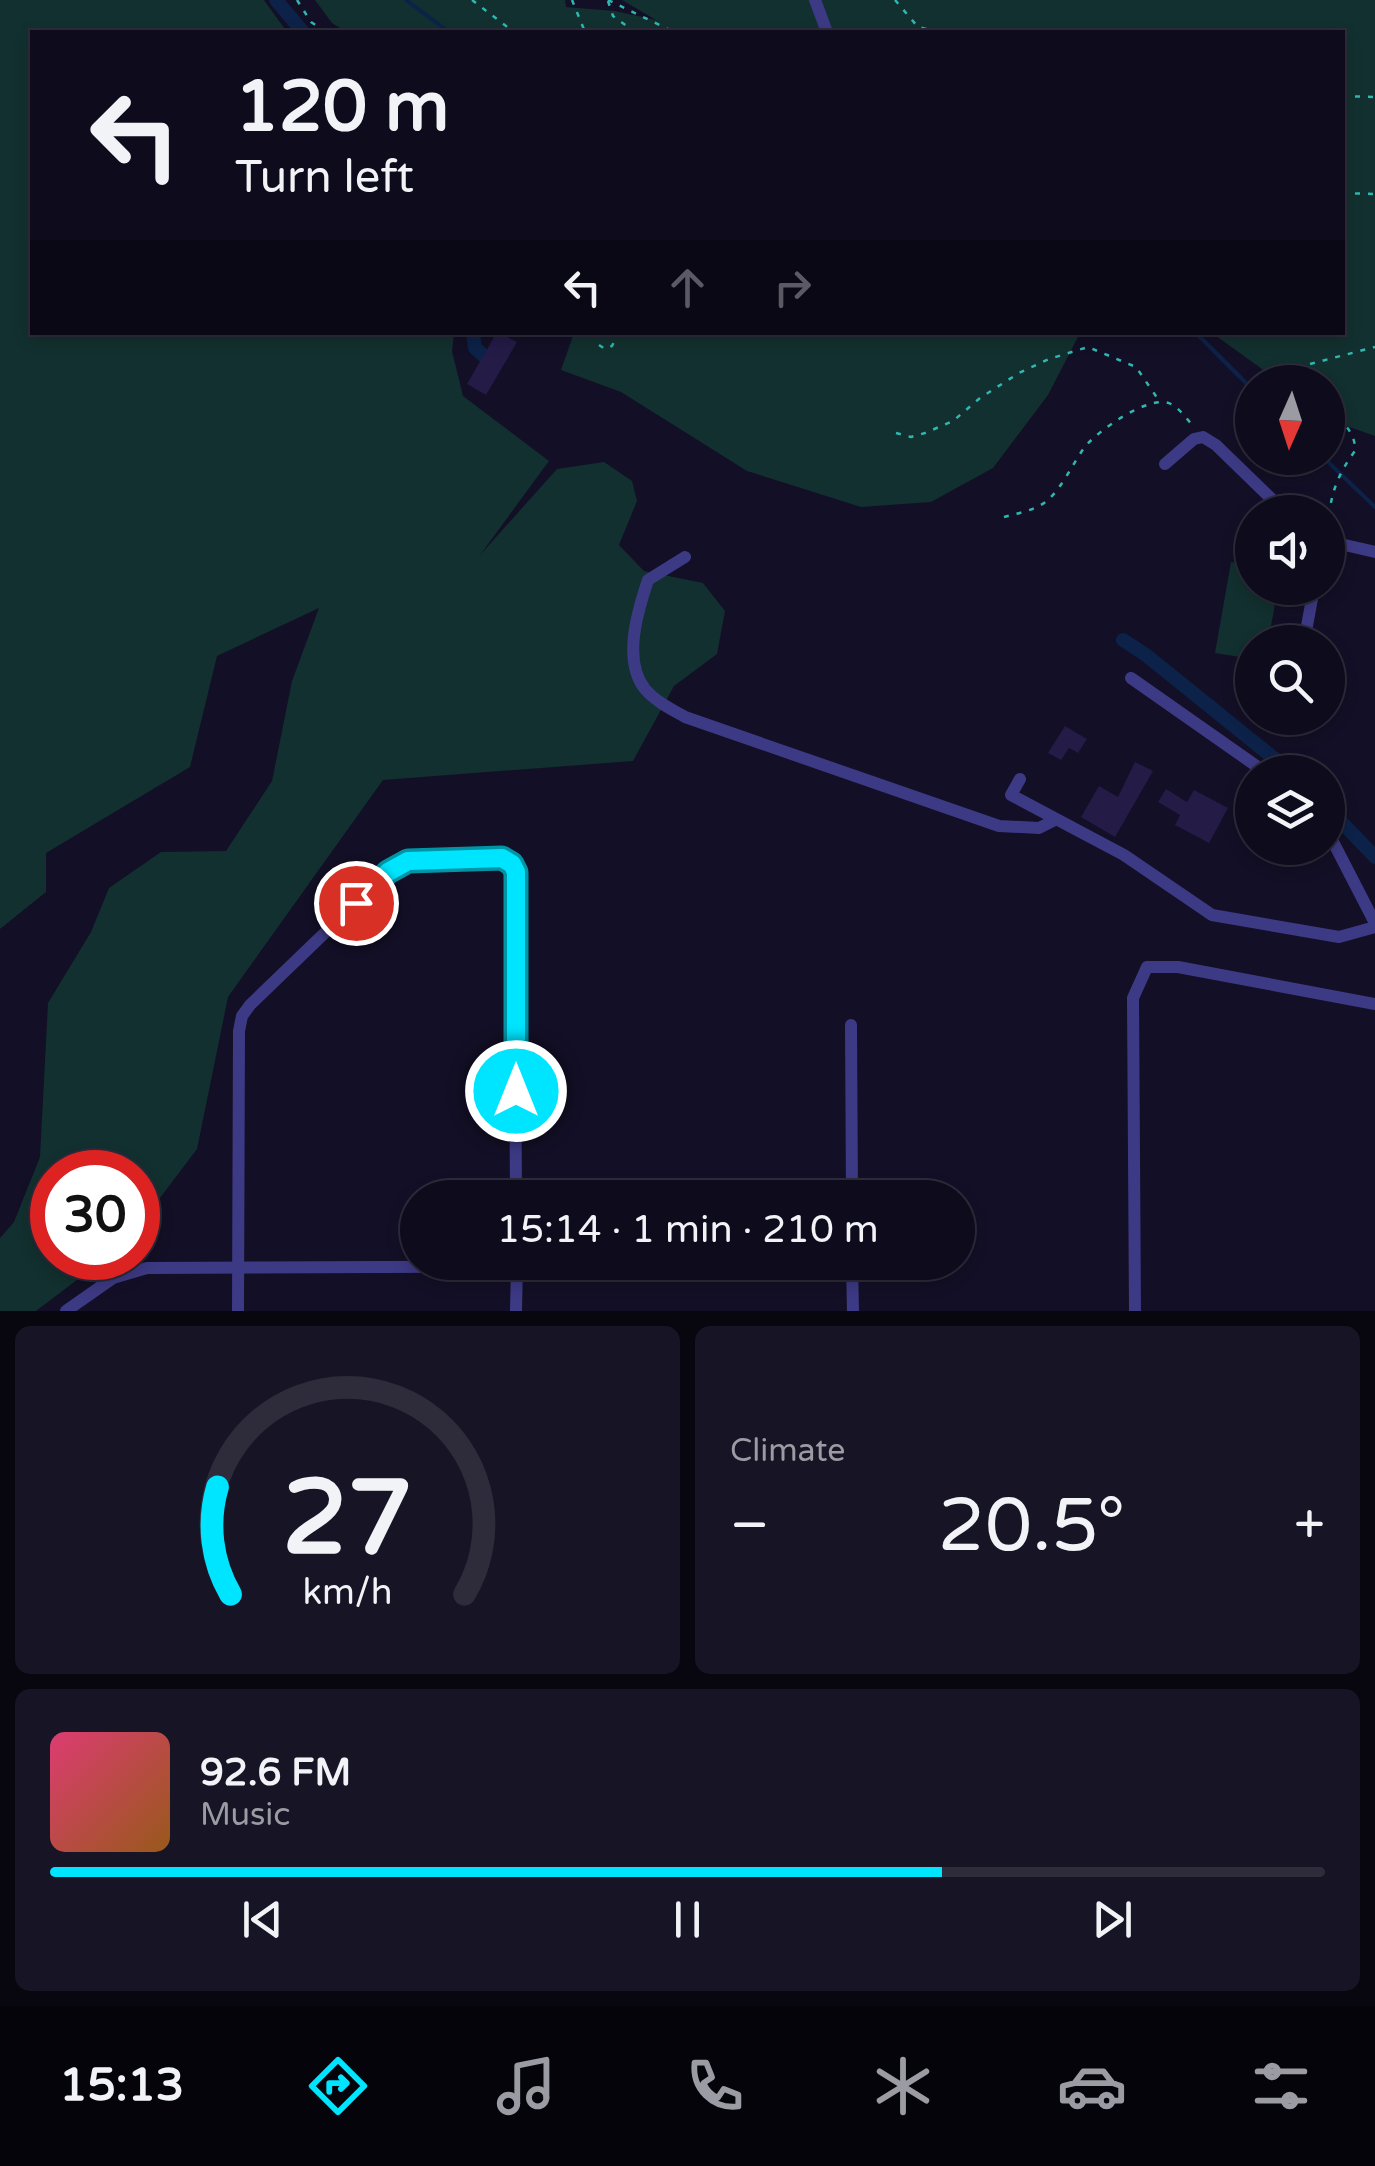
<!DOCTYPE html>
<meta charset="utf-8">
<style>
:root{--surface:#0e0b1c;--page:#171425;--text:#f1f3f6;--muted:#9b9ba3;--line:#2e2b3b;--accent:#00e5ff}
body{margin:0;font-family:"Varela Round",sans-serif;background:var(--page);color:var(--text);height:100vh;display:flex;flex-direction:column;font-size:38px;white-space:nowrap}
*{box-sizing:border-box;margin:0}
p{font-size:32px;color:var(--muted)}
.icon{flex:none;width:55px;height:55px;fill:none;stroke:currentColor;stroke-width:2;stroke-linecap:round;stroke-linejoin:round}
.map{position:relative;height:1311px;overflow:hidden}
.drawer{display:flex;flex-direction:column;gap:15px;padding:15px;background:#08060f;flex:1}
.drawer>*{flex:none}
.top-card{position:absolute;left:30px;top:30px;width:1315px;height:305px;border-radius:0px;box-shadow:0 5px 15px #0003,0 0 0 2px var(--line);background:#0e0b1c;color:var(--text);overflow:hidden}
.needle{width:65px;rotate:183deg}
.tools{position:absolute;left:1235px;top:365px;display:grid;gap:20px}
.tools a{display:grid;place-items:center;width:110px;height:110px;border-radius:50%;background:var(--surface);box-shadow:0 5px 15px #0003,0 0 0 2px var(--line);font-size:50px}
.speed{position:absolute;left:30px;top:1150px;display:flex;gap:20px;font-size:50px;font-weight:700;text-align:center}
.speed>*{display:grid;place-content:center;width:130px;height:130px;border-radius:50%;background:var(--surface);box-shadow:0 5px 15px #0003,0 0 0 2px var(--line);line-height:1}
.speed .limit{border:15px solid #d22;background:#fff;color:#111}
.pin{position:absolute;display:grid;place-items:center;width:85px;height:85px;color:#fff;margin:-42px;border:5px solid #fff;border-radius:50%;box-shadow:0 2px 10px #0007}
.me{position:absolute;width:110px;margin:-55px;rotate:0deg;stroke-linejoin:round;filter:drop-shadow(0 0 8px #0008)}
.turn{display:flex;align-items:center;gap:35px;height:210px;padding:0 40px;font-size:45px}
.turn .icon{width:130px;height:130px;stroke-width:2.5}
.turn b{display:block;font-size:70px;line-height:85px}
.lanes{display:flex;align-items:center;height:95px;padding:0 40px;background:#0003;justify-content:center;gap:50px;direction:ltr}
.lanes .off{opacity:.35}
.big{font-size:75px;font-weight:600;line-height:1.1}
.drawer .widget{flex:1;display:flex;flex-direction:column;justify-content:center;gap:15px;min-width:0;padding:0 35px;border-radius:15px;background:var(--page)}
.drawer .dial{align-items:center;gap:0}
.dial svg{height:260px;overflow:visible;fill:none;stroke:var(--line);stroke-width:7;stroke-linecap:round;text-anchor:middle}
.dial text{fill:var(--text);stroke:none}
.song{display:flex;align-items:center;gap:30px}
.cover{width:120px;height:120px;border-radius:15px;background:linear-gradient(135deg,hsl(340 70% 55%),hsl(30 70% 35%))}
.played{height:10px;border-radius:5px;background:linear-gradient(90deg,var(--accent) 70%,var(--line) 70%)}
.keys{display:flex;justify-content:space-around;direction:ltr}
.heat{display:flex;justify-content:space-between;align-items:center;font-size:55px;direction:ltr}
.drawer .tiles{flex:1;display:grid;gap:15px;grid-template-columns:1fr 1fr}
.widget:last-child{grid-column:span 2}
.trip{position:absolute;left:400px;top:1180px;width:575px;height:100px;border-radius:50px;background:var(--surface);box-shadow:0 5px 15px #0003,0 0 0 2px var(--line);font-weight:600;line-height:100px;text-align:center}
.dock{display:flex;height:160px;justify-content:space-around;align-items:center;background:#06040b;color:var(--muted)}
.dock .icon{width:70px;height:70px}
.dock .on{color:var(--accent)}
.dock b{font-size:45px;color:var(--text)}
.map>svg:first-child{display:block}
</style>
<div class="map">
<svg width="1375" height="1311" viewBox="0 0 1375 1311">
<rect width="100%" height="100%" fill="#130f26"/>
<g fill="#12302f">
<polygon points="0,0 264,0 287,32 32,32 32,332 454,333 452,351 463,396 549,461 480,555 557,469 604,462 632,481 637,501 619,545 644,571 703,583 725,611 717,654 674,686 633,761 383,780 228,997 197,1149 138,1227 138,1172 52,1172 52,1258 106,1258 36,1311 0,1311 0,1238 14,1222 40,1157 48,1003 91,932 109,888 161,852 226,851 272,781 292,681 319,608 217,656 190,767 46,853 46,892 0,929"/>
<polygon points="315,0 565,0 566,7 615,11 656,20 622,0 1375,0 1375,436 1341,424 1328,415 1328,382 1280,382 1212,333 1342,332 1342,32 346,32 332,23"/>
<polygon points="574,333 575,332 1080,333 1048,395 993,468 931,502 861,507 747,471 621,392 561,370"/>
<polygon points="1231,562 1252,565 1252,588 1278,588 1268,642 1252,642 1252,659 1215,653"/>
</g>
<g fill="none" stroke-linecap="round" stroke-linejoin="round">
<g stroke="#0c2248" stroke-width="4">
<polyline points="406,0 449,32"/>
<polyline points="1195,332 1252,389"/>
<polyline points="1324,458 1375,507"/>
</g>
<g stroke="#0c2248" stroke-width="14">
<polyline points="276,0 303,32"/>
<polyline points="473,332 475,348 483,355"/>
<polyline points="1123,640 1146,655 1291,772"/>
<polyline points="1328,808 1375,857"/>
</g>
</g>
<g fill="#241b47">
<polygon points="497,332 517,342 486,395 467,384"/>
<polygon points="1065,726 1087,739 1078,753 1069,748 1061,760 1048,753"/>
<polygon points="1135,762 1153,771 1115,837 1081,817 1099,786 1118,797"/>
<polygon points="1166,789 1187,802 1194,790 1228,808 1209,843 1175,825 1180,815 1158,802"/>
</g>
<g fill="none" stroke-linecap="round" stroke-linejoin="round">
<g stroke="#2fb8b0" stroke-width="2.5" stroke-dasharray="5 8" stroke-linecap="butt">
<polyline points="297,0 311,22 326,32"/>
<polyline points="472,0 514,32"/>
<polyline points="572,0 585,32"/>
<polyline points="608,0 674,32"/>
<polyline points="895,0 918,27 940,32"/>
<polyline points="608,1 613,16 635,32"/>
<polyline points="1342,96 1375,97"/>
<polyline points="1342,193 1375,194"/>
<polyline points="599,332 599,345 605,349 612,346 619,332"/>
<polyline points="1300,382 1297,372 1306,365 1375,347"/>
<path d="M1328 410C1341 420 1356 432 1355 451 1337 475 1328 499 1329 530"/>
<polyline points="896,433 911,437 925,433 953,421 980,398 1019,373 1049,359 1088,347 1136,367 1160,402"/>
<path d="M1004 517C1019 513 1036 510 1048 500 1063 486 1072 465 1084 448 1096 432 1150 393 1171 404 1179 408 1187 419 1193 426"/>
</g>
<g stroke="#3d3a85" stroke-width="12">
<polyline points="815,0 827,32"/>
<polyline points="1165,464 1194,439 1203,437 1216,445 1285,512"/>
<polyline points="1328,546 1336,543 1375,552"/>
<path d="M685 557 648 580C638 610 622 660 645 689 655 701 671 709 685 717L999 826 1039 828 1055 820"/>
<polyline points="1304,642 1314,588"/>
<polyline points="1131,678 1265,772"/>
<polyline points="1291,721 1291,718"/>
<polyline points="1020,779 1011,795 1124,855 1212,915 1339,937 1375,927"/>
<polyline points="1328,832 1375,923"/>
<polyline points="851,1025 852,1198"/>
<polyline points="852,1262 853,1311"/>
<polyline points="66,1311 113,1278 147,1268 852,1265"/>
<polyline points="238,1311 239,1031 242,1016 250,1005 388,872 414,860 502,858 514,868 516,1198"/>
<polyline points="516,1311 517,1264"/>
<polyline points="1135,1311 1133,998 1147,967 1178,967 1375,1004"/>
</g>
</g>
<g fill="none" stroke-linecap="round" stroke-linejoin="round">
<defs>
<polyline id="route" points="356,903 388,872 408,861 502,858 512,864 516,872 516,1091"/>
</defs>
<use href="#route" stroke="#0095a6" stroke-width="25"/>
<use href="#route" stroke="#00e5ff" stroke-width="18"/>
</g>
</svg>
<div class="tools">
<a><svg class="needle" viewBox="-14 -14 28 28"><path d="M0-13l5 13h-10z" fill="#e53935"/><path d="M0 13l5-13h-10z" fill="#9b9ba3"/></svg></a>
<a><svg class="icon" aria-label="sound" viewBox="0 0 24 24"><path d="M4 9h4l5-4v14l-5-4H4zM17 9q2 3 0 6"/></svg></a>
<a><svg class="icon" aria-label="search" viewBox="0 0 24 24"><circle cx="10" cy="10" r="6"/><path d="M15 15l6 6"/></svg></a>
<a><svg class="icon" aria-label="layers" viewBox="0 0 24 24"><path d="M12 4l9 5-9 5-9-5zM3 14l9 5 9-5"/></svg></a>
</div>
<div class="speed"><div class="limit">30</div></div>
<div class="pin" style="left:356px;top:903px;background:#d93025"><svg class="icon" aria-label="arrive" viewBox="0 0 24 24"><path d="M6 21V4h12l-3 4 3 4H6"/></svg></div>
<svg class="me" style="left:516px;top:1091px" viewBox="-20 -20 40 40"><circle r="17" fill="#00e5ff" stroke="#fff" stroke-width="3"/><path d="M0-11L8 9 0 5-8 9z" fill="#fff"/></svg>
<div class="trip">15:14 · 1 min · 210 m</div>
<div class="top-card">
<div class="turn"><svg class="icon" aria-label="left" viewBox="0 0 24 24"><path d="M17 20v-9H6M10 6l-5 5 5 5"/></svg><div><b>120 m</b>Turn left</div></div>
<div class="lanes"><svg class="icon" aria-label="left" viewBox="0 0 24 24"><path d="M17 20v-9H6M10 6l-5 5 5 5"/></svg><svg class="icon off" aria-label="ahead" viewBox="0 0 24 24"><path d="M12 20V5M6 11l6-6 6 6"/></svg><svg class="icon off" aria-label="right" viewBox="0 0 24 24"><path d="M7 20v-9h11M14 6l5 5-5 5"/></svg></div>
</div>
</div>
<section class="drawer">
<div class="tiles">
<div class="widget dial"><svg viewBox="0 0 100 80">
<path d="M14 69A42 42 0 1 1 86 69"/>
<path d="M14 69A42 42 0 0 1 10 36" stroke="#00e5ff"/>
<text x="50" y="56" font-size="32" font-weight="700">27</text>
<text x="50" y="72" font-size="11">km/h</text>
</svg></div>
<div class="widget"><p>Climate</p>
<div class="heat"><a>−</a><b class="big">20.5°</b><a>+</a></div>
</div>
<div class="widget">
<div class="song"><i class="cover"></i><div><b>92.6 FM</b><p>Music</p></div></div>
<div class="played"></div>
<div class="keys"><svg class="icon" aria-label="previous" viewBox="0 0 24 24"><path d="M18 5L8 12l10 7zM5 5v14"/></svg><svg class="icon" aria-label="pause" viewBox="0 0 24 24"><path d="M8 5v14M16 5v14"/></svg><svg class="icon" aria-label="next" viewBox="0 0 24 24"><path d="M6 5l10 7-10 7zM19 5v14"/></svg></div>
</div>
</div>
</section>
<nav class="dock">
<b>15:13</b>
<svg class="icon on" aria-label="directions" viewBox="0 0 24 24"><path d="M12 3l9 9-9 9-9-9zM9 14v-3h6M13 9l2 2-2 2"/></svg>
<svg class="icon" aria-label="music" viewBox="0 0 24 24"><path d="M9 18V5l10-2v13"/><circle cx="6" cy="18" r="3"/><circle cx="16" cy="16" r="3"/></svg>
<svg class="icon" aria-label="phone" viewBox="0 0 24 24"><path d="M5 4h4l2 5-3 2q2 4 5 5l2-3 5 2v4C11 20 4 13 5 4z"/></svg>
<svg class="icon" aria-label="climate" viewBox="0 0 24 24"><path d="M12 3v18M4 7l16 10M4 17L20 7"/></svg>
<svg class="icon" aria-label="car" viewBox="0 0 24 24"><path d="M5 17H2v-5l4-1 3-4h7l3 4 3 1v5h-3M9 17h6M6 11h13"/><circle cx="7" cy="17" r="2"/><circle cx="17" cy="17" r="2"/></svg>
<svg class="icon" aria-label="filters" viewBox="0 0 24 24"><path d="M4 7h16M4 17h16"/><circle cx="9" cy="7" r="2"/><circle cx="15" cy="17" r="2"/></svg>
</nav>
